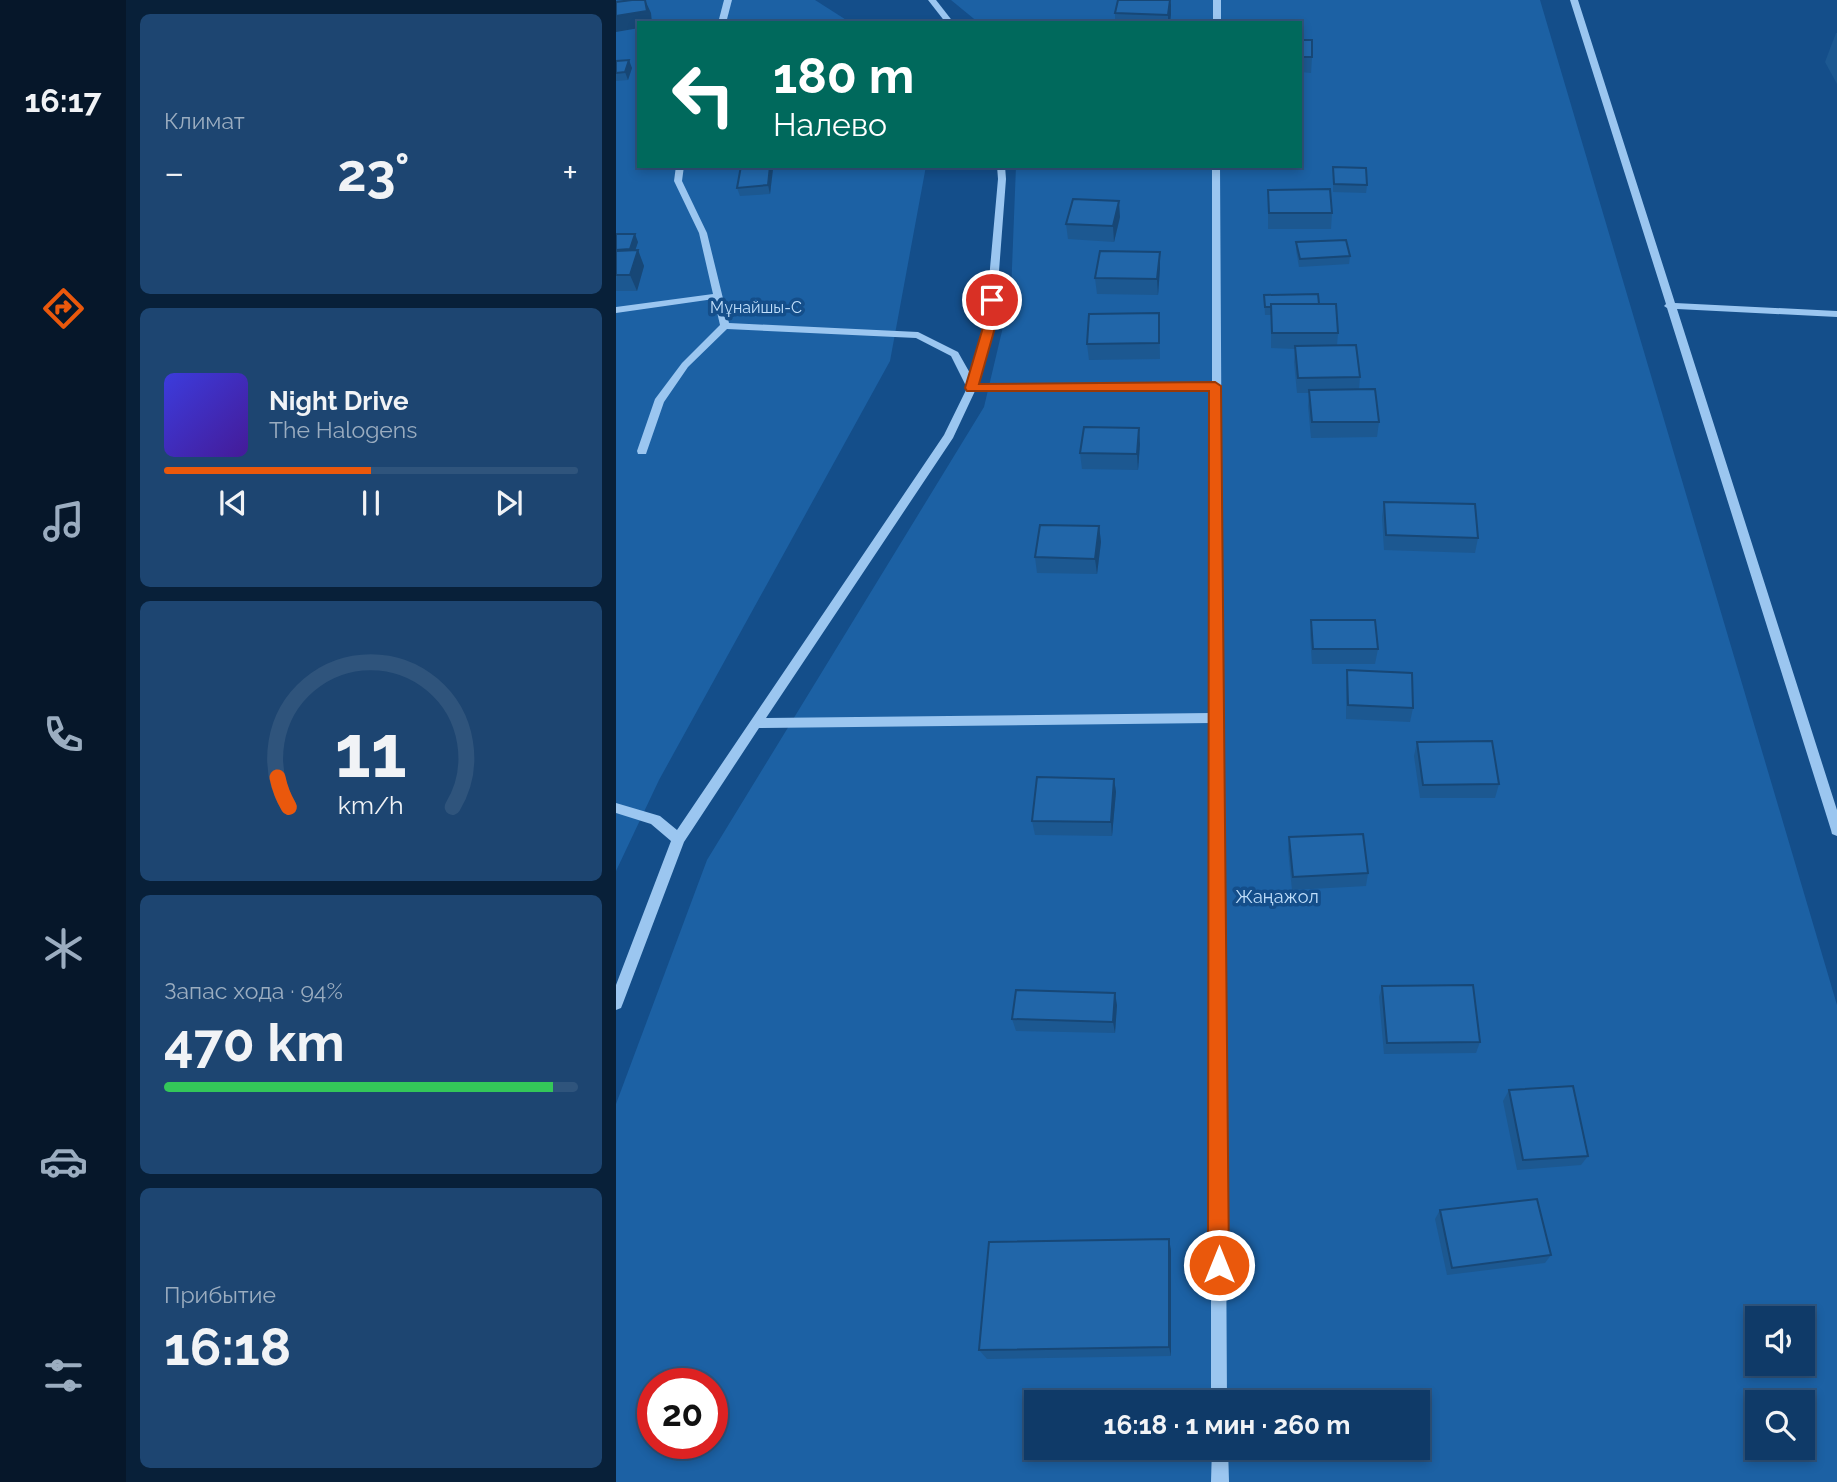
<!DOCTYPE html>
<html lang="ru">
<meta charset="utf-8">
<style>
:root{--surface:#0f3a68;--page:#1d4571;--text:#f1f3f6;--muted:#9badc0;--line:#2f547c;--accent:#ea580c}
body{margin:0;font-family:Raleway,sans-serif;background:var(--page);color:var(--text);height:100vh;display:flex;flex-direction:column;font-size:26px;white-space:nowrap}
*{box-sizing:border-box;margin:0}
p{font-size:23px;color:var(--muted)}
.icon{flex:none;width:38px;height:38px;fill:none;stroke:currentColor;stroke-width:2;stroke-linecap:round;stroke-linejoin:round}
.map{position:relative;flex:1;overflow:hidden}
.sheet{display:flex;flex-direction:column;gap:14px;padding:14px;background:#082039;width:490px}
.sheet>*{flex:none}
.banner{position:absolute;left:21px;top:21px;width:665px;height:147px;border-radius:0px;box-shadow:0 4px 10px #0003,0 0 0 2px var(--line);background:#00695c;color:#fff;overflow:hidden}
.fabs{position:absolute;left:1129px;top:1306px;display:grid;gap:14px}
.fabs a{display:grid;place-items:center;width:70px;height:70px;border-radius:0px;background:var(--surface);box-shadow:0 4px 10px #0003,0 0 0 2px var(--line);font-size:35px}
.speed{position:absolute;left:21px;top:1368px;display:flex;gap:14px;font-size:35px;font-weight:700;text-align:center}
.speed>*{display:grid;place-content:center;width:91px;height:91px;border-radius:50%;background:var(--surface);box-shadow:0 4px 10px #0003,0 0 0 2px var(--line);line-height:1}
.speed .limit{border:10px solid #d22;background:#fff;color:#111}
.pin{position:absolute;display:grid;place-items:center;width:60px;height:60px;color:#fff;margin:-30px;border:4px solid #fff;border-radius:50%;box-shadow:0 2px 7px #0007}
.me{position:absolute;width:77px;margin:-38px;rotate:0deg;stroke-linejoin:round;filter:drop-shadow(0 0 5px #0008)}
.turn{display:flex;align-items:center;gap:24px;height:147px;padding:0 21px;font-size:32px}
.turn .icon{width:91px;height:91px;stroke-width:2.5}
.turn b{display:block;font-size:49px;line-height:60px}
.big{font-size:52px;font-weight:700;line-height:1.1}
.sheet .widget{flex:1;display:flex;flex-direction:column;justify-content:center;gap:10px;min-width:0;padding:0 24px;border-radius:10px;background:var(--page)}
.sheet .dial{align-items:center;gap:0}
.dial svg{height:182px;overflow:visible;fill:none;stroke:var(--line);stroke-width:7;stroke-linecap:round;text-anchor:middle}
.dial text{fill:var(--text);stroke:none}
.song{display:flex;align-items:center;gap:21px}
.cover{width:84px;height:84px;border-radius:10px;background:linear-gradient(135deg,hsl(240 70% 55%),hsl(260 70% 35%))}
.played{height:7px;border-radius:4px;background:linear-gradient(90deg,var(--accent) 50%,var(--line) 50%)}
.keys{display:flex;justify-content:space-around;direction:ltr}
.heat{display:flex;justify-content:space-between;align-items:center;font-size:38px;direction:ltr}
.charge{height:10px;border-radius:5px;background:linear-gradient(90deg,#34c759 94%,var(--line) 0)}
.trip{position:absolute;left:408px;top:1390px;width:406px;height:70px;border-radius:0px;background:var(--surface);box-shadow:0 4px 10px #0003,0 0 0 2px var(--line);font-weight:700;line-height:70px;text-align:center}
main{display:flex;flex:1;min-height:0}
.dock{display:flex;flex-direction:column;width:126px;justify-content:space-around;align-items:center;background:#06172a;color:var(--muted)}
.dock .icon{width:49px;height:49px}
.dock .on{color:var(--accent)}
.dock b{font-size:32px;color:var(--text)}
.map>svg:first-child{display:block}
</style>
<main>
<nav class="dock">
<b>16:17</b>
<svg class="icon on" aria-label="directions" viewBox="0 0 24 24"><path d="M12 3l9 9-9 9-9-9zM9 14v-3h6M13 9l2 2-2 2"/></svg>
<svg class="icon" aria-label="music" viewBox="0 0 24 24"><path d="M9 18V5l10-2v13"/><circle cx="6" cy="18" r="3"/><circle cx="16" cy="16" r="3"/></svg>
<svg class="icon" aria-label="phone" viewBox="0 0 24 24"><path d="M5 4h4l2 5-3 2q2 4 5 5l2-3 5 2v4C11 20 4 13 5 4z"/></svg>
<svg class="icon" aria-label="climate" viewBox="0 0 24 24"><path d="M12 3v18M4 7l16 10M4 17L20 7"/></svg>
<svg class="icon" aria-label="car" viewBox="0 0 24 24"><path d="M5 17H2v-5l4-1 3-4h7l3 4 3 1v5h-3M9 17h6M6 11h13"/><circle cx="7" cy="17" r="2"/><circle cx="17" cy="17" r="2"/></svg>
<svg class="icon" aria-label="filters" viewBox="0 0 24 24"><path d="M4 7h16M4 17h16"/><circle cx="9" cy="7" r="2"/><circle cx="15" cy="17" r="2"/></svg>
</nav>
<section class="sheet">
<div class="widget"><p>Климат</p>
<div class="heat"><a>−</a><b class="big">23°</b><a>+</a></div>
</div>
<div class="widget">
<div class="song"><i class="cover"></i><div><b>Night Drive</b><p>The Halogens</p></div></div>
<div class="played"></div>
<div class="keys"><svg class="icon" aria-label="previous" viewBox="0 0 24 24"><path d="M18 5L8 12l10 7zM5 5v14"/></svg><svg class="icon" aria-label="pause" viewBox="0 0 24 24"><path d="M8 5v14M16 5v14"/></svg><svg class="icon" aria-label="next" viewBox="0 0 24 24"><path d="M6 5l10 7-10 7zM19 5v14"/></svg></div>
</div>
<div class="widget dial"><svg viewBox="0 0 100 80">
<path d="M14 69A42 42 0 1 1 86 69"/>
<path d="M14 69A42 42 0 0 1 9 56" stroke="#ea580c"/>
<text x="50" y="56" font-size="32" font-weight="700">11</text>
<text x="50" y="72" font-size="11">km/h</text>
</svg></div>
<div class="widget"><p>Запас хода · 94%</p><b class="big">470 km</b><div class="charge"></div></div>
<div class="widget"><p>Прибытие</p><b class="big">16:18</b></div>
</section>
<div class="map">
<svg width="1221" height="1482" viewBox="0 0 1221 1482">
<rect width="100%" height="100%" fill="#144e8a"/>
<g fill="#1c61a4" fill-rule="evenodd">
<polygon points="0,0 199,0 235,23 23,23 23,166 310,166 274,361 43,780 0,871"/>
<path d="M335 0H924L1221 1005V1482H0V1104L91 860 368 407 395 293 400 166H684V23H363ZM1141 1318H1186V1363H1141ZM37 1384H96V1444H37ZM420 1402H802V1447H420ZM1141 1402H1186V1447H1141Z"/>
</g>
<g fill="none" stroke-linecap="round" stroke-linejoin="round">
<g fill="#9bc6f0" fill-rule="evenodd">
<polygon points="108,0 116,0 110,23 102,23"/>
<polygon points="312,0 320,0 338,23 330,23"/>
<rect x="597" y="0" width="8" height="23"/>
<polygon points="954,0 962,0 1059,303 1221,311 1221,317 1061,309 1221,810 1221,836 1216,834 1215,830 1051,308 1048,306 1050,304"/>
<path d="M60 166H68L66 181 91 233 113 323 302 332 342 352 355 375 369 324 382 179 381 166H389L390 179 379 324 362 385 596 383V166H604L611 1402H595V723L143 728 68 842 7 1003 5 1008 0 1010V985L55 841 35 824 0 813V803L44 816 61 830 328 435 351 388 335 356 300 338 111 329 72 367 48 402 31 451 30 454H22L21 451 39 399 66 363 104 325 98 299 0 313V307L97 294 83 233 58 181ZM596 389 595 713 150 718 337 438 359 391Z"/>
<polygon points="596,1447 612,1447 613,1482 595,1482"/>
</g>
</g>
<g fill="#1c5891">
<polygon points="499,13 555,14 554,23 499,23"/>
<polygon points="1220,33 1221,33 1221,84 1209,62"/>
<polygon points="684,40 696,57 695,73 684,72"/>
<polygon points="0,61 16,68 12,80 0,81"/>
<polygon points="717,167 751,185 750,193 717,192"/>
<polygon points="157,169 154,194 124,196 121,188"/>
<polygon points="652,190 716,213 715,229 652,229"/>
<polygon points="504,217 498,242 452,239 450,224"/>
<polygon points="0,234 22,242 19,250 22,250 28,266 21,291 0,291"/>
<polygon points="680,242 734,256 733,264 683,267 680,250"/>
<polygon points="544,268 542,295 481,294 479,278"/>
<polygon points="648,295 703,304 722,333 721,345 744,377 743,389 763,422 761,437 695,438 692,406 693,393 681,393 678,362 679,349 655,348 655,315 649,315"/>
<polygon points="543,313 544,359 473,360 471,344"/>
<polygon points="524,444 522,470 466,469 464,453"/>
<polygon points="768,502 862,538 859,553 768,550 766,517"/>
<polygon points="483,526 485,542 481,574 421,573 419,557"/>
<polygon points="695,620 762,649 759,664 696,664 694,635"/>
<polygon points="731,670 797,708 794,722 730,719 730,685"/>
<polygon points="801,742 883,784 879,798 804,798 798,756"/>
<polygon points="498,779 500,792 496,836 419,835 416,821"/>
<polygon points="673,837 752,873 750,886 676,890 672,850"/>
<polygon points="766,986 864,1042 860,1053 768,1054 763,997"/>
<polygon points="501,1005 499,1033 400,1031 396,1019"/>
<polygon points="893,1090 972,1156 965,1165 901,1170 887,1101"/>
<polygon points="824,1210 935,1255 929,1263 831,1275 819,1219"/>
<polygon points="553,1239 555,1251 555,1356 371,1359 363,1350"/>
</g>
<g fill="#174776">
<polygon points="29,0 35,13 36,23 23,23 23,28 0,32 0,16"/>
<polygon points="555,0 555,14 554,23 552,23 552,15"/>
<polygon points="13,60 16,68 12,80 9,72"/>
<polygon points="154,166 156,166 157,169 154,194 152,185"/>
<polygon points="503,201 504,217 498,242 497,226"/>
<polygon points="19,234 22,242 17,257 14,249"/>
<polygon points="22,250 28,266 21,291 14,275"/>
<polygon points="544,252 544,268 542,295 541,279"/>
<polygon points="523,428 524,444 522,470 521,454"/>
<polygon points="483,526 485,542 481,574 479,559"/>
<polygon points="498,779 500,792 496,836 495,822"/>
<polygon points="499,993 501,1005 499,1033 497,1022"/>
<polygon points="553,1239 555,1251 555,1356 553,1347"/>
</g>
<g fill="#2166a9" stroke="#174776" stroke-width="2">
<polygon points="16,0 29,0 31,11 0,16 0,2"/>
<polygon points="502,0 554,0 552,15 499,13"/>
<rect x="684" y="40" width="12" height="17"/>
<polygon points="13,60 9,72 0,73 0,61"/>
<polygon points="125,166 154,166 152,185 121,188"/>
<polygon points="717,167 750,168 751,185 718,184"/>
<polygon points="714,189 716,213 653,213 652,190"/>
<polygon points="457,199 503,201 497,226 450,224"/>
<polygon points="0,234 19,234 14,249 0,250"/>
<polygon points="730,240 734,256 684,259 680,242"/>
<polygon points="22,250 14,275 0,275 0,251"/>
<polygon points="484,251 544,252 541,279 479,278"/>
<polygon points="702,294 703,304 655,304 655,307 649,307 648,295"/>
<polygon points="655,304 720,304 722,333 656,333"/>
<polygon points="543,313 543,343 471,344 473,314"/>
<polygon points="740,345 744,377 682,378 679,346"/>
<polygon points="759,389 763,422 696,422 693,390"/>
<polygon points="468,427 523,428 521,454 464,453"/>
<polygon points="768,502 859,504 862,538 770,535"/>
<polygon points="424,525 483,526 479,559 419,557"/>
<polygon points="695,620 759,620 762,649 697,649"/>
<polygon points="731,670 796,673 797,708 732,705"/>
<polygon points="876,741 883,784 807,785 801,742"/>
<polygon points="421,777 498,779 495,822 416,821"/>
<polygon points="747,834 752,873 677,877 673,837"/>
<polygon points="857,985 864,1042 771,1043 766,986"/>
<polygon points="400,990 499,993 497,1022 396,1019"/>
<polygon points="957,1086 972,1156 907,1160 893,1090"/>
<polygon points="921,1199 935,1255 836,1268 824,1210"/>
<polygon points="553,1239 553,1347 363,1350 373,1242"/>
</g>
<polygon fill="#ea580c" stroke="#983908" stroke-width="2" points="376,296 382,300 380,324 363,384 599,382 605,386 613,1265 610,1272 603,1275 595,1272 592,1265 593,391 351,391 349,388 368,324 370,300"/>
<g text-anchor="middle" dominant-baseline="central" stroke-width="7" stroke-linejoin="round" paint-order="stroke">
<g font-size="16" fill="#c1dffb" stroke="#144e8a">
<text x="140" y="307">Мұнайшы-С</text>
</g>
<g font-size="18" fill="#c1dffb" stroke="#144e8a">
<text x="661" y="896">Жаңажол</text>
</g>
</g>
</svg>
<div class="fabs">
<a><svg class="icon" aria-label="sound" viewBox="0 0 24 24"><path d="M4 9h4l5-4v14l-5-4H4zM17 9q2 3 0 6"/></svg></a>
<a><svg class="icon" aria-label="search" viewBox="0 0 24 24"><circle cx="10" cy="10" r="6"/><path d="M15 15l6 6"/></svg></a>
</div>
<div class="speed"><div class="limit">20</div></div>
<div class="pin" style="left:376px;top:300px;background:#d93025"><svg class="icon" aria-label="arrive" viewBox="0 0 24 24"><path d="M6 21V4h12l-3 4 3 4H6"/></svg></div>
<svg class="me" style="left:603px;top:1265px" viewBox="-20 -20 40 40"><circle r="17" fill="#ea580c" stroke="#fff" stroke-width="3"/><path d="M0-11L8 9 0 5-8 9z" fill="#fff"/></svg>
<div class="trip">16:18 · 1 мин · 260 m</div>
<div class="banner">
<div class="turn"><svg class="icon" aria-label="left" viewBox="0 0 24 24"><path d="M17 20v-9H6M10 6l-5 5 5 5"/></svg><div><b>180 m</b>Налево</div></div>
</div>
</div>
</main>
